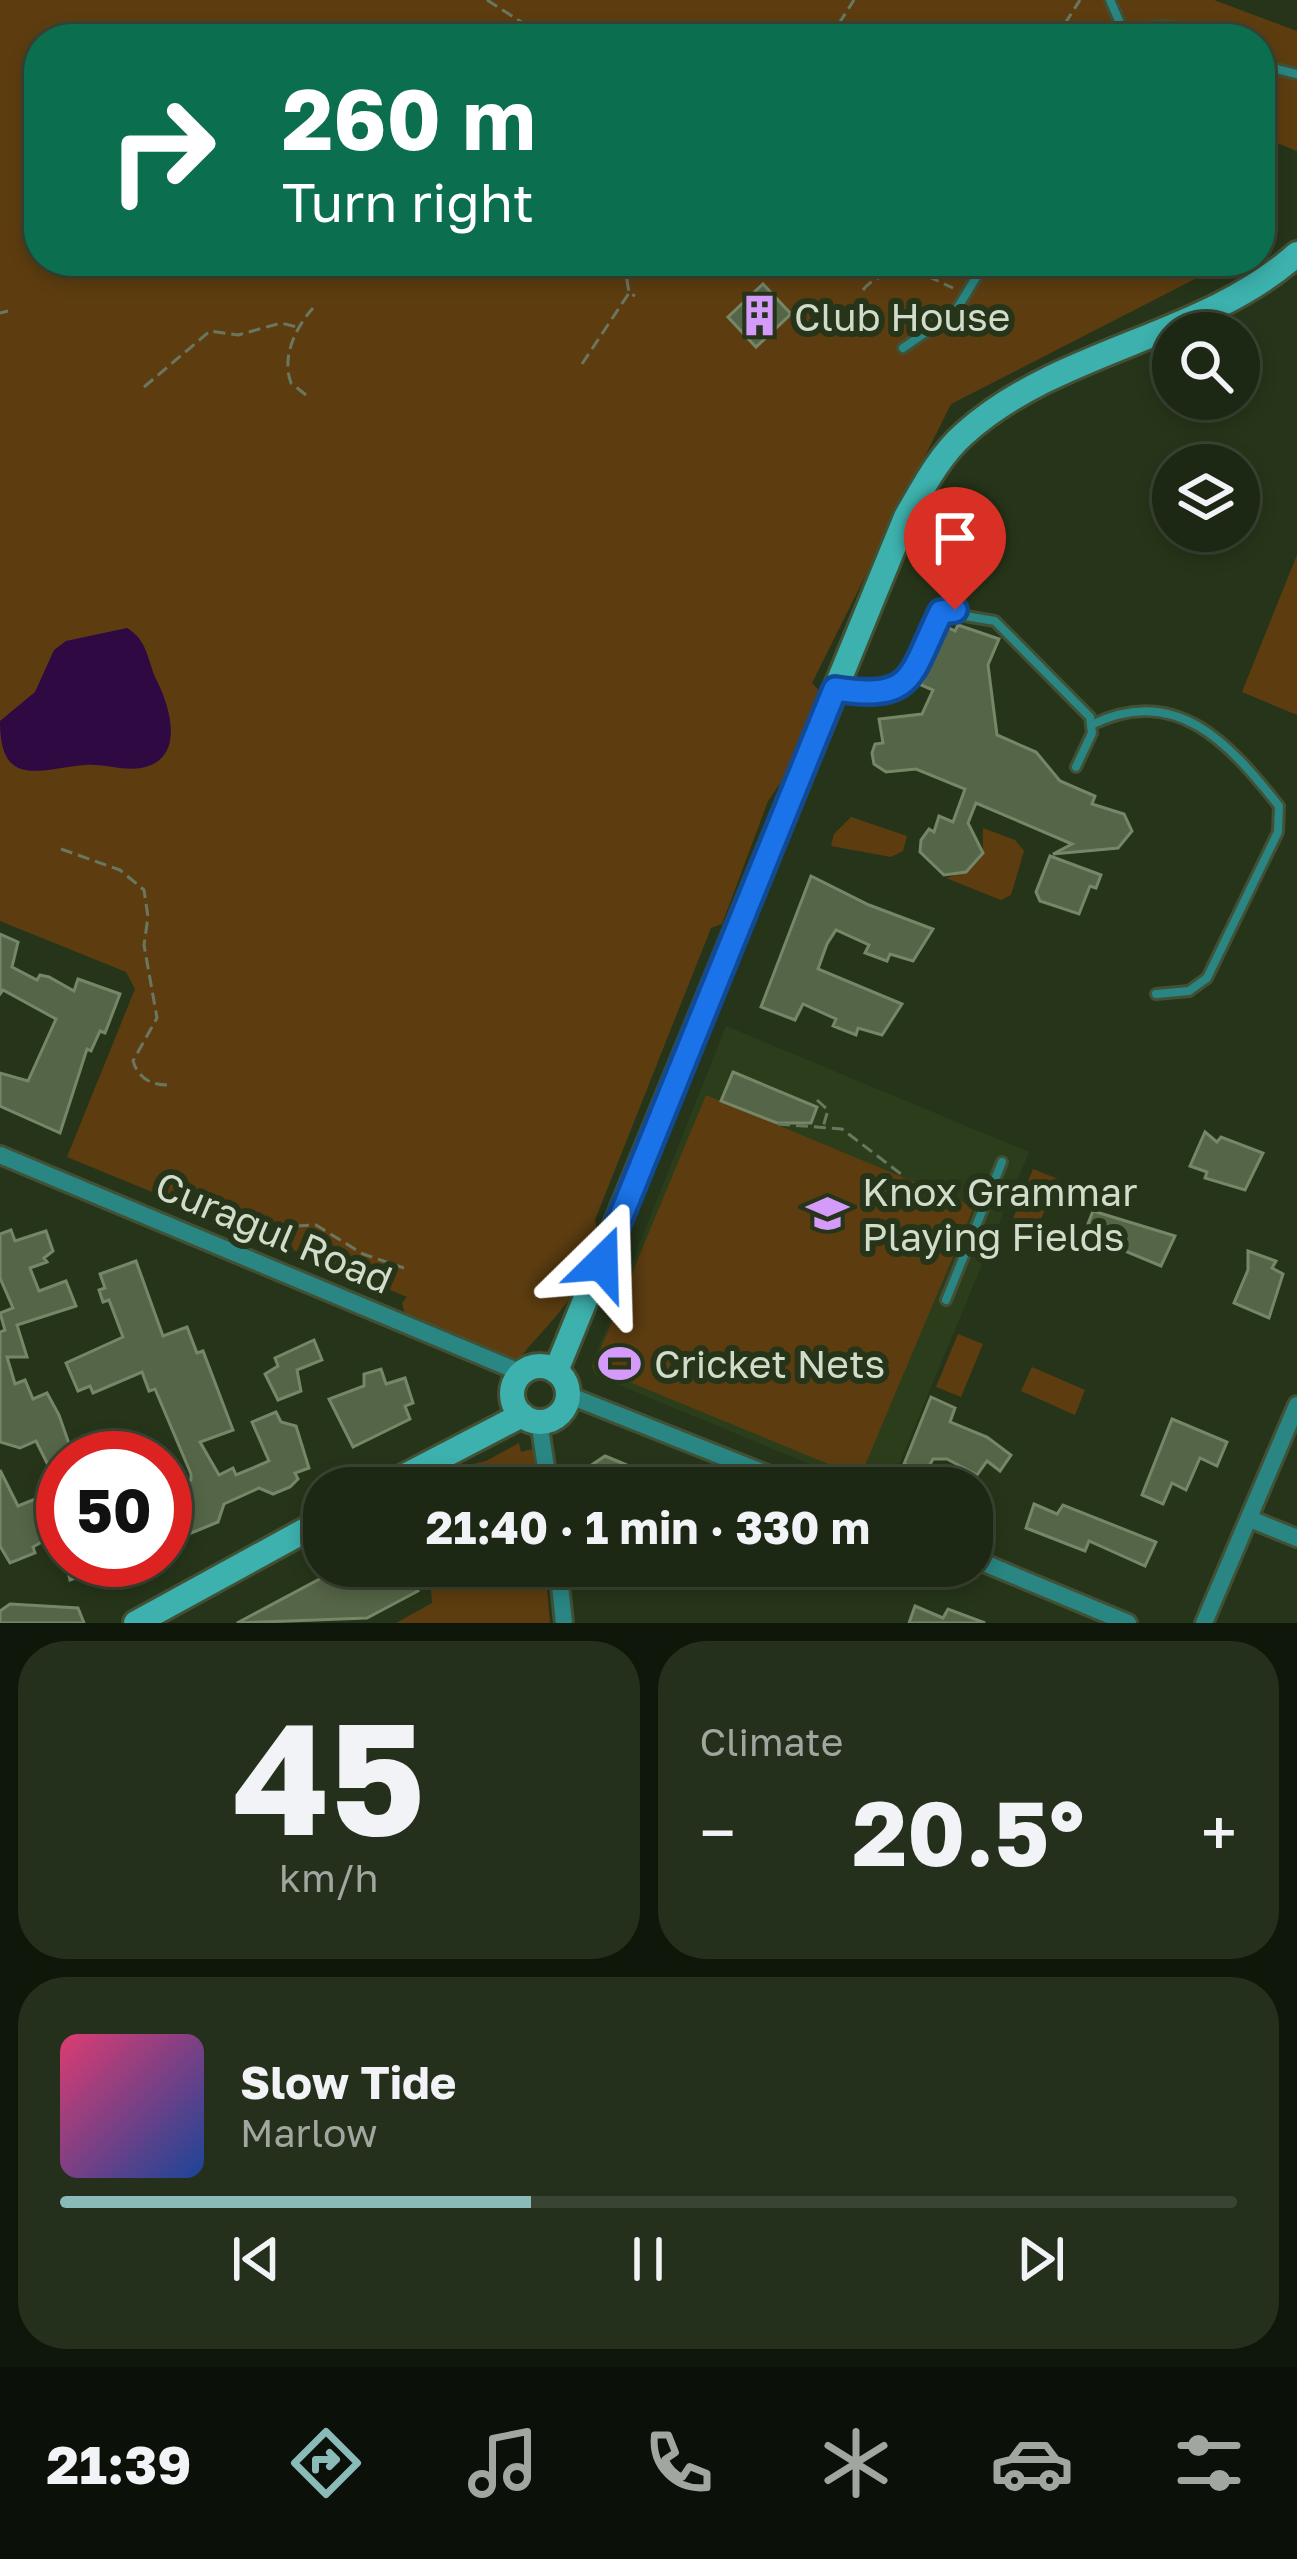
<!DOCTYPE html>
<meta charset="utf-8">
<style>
:root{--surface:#1c2813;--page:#25301c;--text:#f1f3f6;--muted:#a0a6a0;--line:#3a4433;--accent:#8bbbb9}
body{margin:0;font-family:"Golos Text",sans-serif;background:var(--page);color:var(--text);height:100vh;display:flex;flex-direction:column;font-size:45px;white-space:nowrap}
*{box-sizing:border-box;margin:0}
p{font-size:39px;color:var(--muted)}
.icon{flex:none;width:66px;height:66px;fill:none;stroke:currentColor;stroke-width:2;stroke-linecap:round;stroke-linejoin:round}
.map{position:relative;height:1623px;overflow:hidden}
.side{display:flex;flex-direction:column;gap:18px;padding:18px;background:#0f160a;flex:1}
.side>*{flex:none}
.banner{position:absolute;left:24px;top:24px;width:1251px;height:252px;border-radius:48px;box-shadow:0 6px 18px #0003,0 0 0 3px var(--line);background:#0b6e4f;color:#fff;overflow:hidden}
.buttons{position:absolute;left:1152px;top:312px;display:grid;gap:24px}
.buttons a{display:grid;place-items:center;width:108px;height:108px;border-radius:50%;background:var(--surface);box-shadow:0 6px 18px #0003,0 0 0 3px var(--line);font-size:60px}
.speed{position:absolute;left:36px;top:1431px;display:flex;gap:24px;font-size:60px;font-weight:700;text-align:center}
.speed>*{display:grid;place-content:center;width:156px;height:156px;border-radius:50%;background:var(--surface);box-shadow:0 6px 18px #0003,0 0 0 3px var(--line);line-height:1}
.speed .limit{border:18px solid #d22;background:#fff;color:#111}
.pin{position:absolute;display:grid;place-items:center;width:102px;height:102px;color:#fff;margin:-123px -51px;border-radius:50% 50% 50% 0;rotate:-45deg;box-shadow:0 0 12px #0007}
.pin .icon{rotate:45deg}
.me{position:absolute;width:132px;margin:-66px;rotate:22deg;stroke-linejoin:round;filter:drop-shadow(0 0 9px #0008)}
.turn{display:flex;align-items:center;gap:42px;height:252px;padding:0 60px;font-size:54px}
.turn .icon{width:156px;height:156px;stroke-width:2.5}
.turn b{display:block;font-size:84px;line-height:102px}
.big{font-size:90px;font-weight:700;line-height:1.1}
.side .widget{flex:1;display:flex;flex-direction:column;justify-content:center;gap:18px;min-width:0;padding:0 42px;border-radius:48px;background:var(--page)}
.side .dial{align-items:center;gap:0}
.dial b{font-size:156px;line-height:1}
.song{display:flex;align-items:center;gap:36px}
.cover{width:144px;height:144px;border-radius:18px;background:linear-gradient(135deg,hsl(340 70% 55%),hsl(220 70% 35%))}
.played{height:12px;border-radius:6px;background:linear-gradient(90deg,var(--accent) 40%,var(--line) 40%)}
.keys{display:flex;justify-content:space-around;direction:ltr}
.heat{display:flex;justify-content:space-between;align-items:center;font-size:66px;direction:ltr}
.side .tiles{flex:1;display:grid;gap:18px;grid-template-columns:1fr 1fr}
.widget:last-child{grid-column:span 2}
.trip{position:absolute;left:303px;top:1467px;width:690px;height:120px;border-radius:48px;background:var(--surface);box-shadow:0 6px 18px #0003,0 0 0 3px var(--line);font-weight:700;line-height:120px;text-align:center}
.dock{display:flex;height:192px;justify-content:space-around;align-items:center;background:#0b1008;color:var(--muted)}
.dock .icon{width:84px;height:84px}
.dock .selected{color:var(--accent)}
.dock b{font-size:54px;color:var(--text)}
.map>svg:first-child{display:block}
</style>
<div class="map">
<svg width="1297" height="1623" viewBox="0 0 1297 1623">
<rect width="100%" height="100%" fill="#263519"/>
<polygon fill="#2b3d1a" points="726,1026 1029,1152 889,1488 867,1488 595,1375 591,1366"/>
<g fill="#5d3d10">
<path d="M0 0H1214L1297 31V151L1260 136V39H39V261H1230L951 404 812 683 833 706 768 801 722 924 711 928 595 1220C609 1270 547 1323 518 1360L406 1319 402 1303 407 1297 67 1157 135 989 126 972 0 921Z"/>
<polygon points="1297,555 1297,715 1242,692"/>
<polygon points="851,817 907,836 903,851 891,857 831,846 834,834"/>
<polygon points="983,828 1015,840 1024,851 1011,895 1001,900 946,878 966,872 983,855"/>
<polygon points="706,1095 974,1207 860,1477 593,1367"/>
<polygon points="1033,1169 1058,1179 1036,1231 1012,1221"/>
<polygon points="958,1334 983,1344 961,1397 936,1387"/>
<polygon points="1032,1367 1085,1390 1075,1415 1021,1391"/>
<polygon points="519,1443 521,1452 533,1449 537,1488 422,1488 419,1477 486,1461"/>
<polygon points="429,1566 545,1566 550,1623 396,1623 432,1603"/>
</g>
<path fill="#2f0942" d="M127 628C149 641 147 662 158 683 171 710 185 760 141 768 122 771 103 763 85 765 39 769 0 789 0 721L35 692 54 650 66 641Z"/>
<g fill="#556547" stroke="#758767" stroke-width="3">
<polygon points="763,284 791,314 756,347 728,317"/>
<polygon points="958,625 999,639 988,665 997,735 1036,752 1060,781 1095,796 1092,804 1124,814 1132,831 1118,848 1053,854 1072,844 976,803 968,823 983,853 966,872 944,875 920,852 921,840 929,829 934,832 939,816 953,822 965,789 916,769 886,772 874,764 872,753 875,744 883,743 879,719 922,714 933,690 921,685 945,626 955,631"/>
<polygon points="1050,856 1101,875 1096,888 1090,886 1079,914 1040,901 1036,892"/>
<polygon points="811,876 869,905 933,929 913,961 890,954 887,961 865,953 869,945 836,930 827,944 818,969 902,1004 882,1035 858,1028 856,1035 833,1026 836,1019 803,1004 795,1020 761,1007"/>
<polygon points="0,934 18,942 12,967 37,980 40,975 49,977 74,991 78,979 120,994 105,1033 100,1031 91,1051 87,1049 60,1133 0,1106 0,1073 28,1081 56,1019 3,990 0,994"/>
<polygon points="733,1072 817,1107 811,1123 777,1123 721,1101"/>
<polygon points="1205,1132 1217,1142 1221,1137 1263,1153 1245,1190 1205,1178 1207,1172 1190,1166"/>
<polygon points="1093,1211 1175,1236 1161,1266 1084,1234"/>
<polygon points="11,1230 15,1241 46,1231 53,1251 44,1258 47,1262 30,1268 39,1291 66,1281 76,1306 17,1325 27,1357 7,1357 15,1384 25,1380 33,1399 47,1393 59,1415 74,1458 63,1458 63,1495 36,1441 20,1448 0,1442 0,1332 5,1330 0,1313 13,1308 0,1278 0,1234"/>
<polygon points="1248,1251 1276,1261 1272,1268 1283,1274 1269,1318 1234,1303 1248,1270"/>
<polygon points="136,1261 163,1336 187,1327 197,1353 203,1351 233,1430 200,1442 219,1475 233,1468 236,1475 269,1461 252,1422 276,1412 281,1422 296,1426 309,1468 295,1473 298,1479 290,1487 273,1494 259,1488 224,1504 218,1522 179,1538 165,1514 165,1490 191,1480 191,1474 155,1389 149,1391 142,1372 93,1393 90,1386 78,1391 66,1363 123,1337 109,1300 103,1302 99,1290 105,1288 100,1274"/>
<polygon points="314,1340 322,1360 297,1370 301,1391 278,1400 265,1374 278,1366 275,1358"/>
<polygon points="381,1369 386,1384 405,1378 413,1403 405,1406 410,1419 353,1447 329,1399 364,1386 364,1374"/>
<polygon points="931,1397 955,1408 950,1422 987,1437 1011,1455 1000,1471 987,1461 977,1475 947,1459 933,1459 926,1472 904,1464"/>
<polygon points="1172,1419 1227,1442 1217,1466 1200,1458 1186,1490 1172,1483 1163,1504 1142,1495"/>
<polygon points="605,1456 622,1463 679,1488 585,1488 584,1470"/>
<polygon points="0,1470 18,1506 45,1495 56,1534 33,1547 35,1553 10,1563 0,1546"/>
<polygon points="1034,1504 1057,1514 1063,1505 1156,1542 1145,1566 1089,1541 1085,1551 1026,1528"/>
<polygon points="65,1560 139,1560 139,1561 117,1570 119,1575 93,1581 83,1575 70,1580"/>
<polygon points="344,1566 418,1566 424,1576 413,1582 418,1591 367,1618 237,1623"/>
<polygon points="10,1604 78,1608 84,1623 0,1623 0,1611"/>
<polygon points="915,1606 943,1618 948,1609 985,1623 909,1623"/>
</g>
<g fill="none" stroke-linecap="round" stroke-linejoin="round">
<defs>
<g id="lane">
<polyline points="1110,0 1126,37"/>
<path d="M1123 39C1153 21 1175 23 1204 39"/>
<polyline points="1260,65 1297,74"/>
<polyline points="903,348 955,312 986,261"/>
<path d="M842 690C913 701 914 668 941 612L995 621 1090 717 1092 733 1076 767"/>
<path d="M1091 725C1176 683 1229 743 1279 806L1278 832 1207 978 1189 991 1156 994"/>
<polyline points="946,1300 1002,1162"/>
</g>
<g id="street">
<polyline points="0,1155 522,1373"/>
<polyline points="568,1395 802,1488"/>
<polyline points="539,1421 549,1488"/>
<polyline points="1250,1519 1297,1538"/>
<polyline points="972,1558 1128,1623"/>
<polyline points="558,1566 564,1623"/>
<polyline points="1204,1623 1297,1405"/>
</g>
<g id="secondary">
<circle cx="540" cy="1394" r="28"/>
<path d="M556 1371 906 517C923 488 939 456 964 434 1058 349 1203 338 1297 254"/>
<polyline points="382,1488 522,1415"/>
<polyline points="136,1623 324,1520"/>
</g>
</defs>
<use href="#lane" stroke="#425035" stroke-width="14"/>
<use href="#street" stroke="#425035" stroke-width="22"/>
<use href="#secondary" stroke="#425035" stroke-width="30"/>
<g stroke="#6a7760" stroke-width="3" stroke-dasharray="12 6" stroke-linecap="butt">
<polyline points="487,0 548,39"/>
<polyline points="1061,31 1075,39"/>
<polyline points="829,39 854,0"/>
<polyline points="1055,39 1080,0"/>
<polyline points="624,261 629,293 635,296"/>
<polyline points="895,261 953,288"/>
<path d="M863 290C874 275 889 278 899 265"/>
<polyline points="0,313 8,311"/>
<polyline points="582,364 629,293"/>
<polyline points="144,387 210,331 238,335 281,323 297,327"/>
<path d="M306 395 291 383C281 357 296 327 313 308"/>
<path d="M61 849 120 870 144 890 148 917 144 945 157 1018 133 1061C139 1080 153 1086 172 1085"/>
<polyline points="817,1100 828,1110 823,1127"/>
<polyline points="778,1124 842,1129 905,1177"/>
<polyline points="297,1226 316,1225 363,1254 404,1268"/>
</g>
<use href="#lane" stroke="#298682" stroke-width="8"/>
<use href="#street" stroke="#298682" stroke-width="16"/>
<use href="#secondary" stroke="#3db1ad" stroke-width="24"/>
</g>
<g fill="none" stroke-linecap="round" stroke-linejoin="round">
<defs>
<path id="route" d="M602 1263 835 689C915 701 909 677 941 612L955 610"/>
</defs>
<use href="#route" stroke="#114b97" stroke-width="30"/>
<use href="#route" stroke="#1a73e8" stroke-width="21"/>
</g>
<defs>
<symbol id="building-bare" viewBox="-9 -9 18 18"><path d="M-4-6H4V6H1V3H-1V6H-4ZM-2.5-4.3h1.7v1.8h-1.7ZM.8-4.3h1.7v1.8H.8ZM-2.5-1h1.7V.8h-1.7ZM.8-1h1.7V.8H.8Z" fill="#d59bfa" stroke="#263519" stroke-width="2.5" paint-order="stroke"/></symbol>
<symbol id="school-bare" viewBox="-9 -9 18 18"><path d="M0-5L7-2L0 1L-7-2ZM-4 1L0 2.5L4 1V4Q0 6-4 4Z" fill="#d59bfa" stroke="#263519" stroke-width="2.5" paint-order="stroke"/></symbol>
<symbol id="stadium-bare" viewBox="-9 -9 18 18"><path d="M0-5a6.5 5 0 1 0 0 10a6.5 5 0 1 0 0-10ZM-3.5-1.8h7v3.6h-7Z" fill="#d59bfa" stroke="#263519" stroke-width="2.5" paint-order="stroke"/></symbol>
</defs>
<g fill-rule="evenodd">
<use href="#building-bare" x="730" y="286" width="59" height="59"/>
<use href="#school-bare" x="798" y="1184" width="59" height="59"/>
<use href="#stadium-bare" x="590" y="1334" width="59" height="59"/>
</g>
<g text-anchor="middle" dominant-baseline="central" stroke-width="12" stroke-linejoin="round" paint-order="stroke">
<g font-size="39" fill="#d2dccb" stroke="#263519" text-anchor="start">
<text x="794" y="316">Club House</text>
<text x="862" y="1191">Knox Grammar<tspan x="862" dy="45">Playing Fields</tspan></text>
<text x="654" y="1363">Cricket Nets</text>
</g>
<g font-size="39" fill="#d2dccb" stroke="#263519">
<text transform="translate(274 1232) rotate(23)">Curagul Road</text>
</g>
</g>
</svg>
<div class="buttons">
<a><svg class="icon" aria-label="search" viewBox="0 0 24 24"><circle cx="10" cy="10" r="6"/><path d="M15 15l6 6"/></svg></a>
<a><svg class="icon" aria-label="layers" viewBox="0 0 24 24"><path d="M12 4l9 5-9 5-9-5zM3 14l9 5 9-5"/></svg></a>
</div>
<div class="speed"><div class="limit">50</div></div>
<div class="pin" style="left:955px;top:610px;background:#d93025"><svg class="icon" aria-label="arrive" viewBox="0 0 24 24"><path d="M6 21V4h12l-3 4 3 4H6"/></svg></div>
<svg class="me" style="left:602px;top:1263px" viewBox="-20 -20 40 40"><path d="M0-17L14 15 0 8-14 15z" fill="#1a73e8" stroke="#fff" stroke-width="4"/></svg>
<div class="trip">21:40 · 1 min · 330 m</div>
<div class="banner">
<div class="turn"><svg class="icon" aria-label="right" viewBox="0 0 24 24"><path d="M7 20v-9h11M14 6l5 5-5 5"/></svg><div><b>260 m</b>Turn right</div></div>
</div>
</div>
<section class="side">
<div class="tiles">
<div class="widget dial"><b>45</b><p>km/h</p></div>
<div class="widget"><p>Climate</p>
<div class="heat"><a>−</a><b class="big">20.5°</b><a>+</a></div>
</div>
<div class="widget">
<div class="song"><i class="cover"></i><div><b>Slow Tide</b><p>Marlow</p></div></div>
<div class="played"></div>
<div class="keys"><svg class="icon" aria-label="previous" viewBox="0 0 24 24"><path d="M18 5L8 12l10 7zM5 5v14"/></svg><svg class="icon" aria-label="pause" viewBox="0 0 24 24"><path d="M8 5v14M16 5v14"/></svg><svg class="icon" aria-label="next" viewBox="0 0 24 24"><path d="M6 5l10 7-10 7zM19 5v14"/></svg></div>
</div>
</div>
</section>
<nav class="dock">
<b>21:39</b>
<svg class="icon selected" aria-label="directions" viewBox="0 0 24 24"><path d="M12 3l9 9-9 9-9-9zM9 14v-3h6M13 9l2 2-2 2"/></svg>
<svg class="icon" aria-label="music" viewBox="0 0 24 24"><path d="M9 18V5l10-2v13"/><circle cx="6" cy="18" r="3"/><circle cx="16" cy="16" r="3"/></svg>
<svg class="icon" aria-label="phone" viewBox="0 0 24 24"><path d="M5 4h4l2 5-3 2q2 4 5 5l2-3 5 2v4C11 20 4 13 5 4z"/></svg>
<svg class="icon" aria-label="climate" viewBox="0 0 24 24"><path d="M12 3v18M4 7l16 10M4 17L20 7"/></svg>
<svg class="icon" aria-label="car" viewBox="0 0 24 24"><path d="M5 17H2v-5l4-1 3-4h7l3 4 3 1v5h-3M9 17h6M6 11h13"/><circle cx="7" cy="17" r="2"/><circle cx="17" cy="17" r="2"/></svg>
<svg class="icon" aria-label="filters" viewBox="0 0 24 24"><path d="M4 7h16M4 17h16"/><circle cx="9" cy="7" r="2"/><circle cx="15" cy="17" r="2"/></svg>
</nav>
